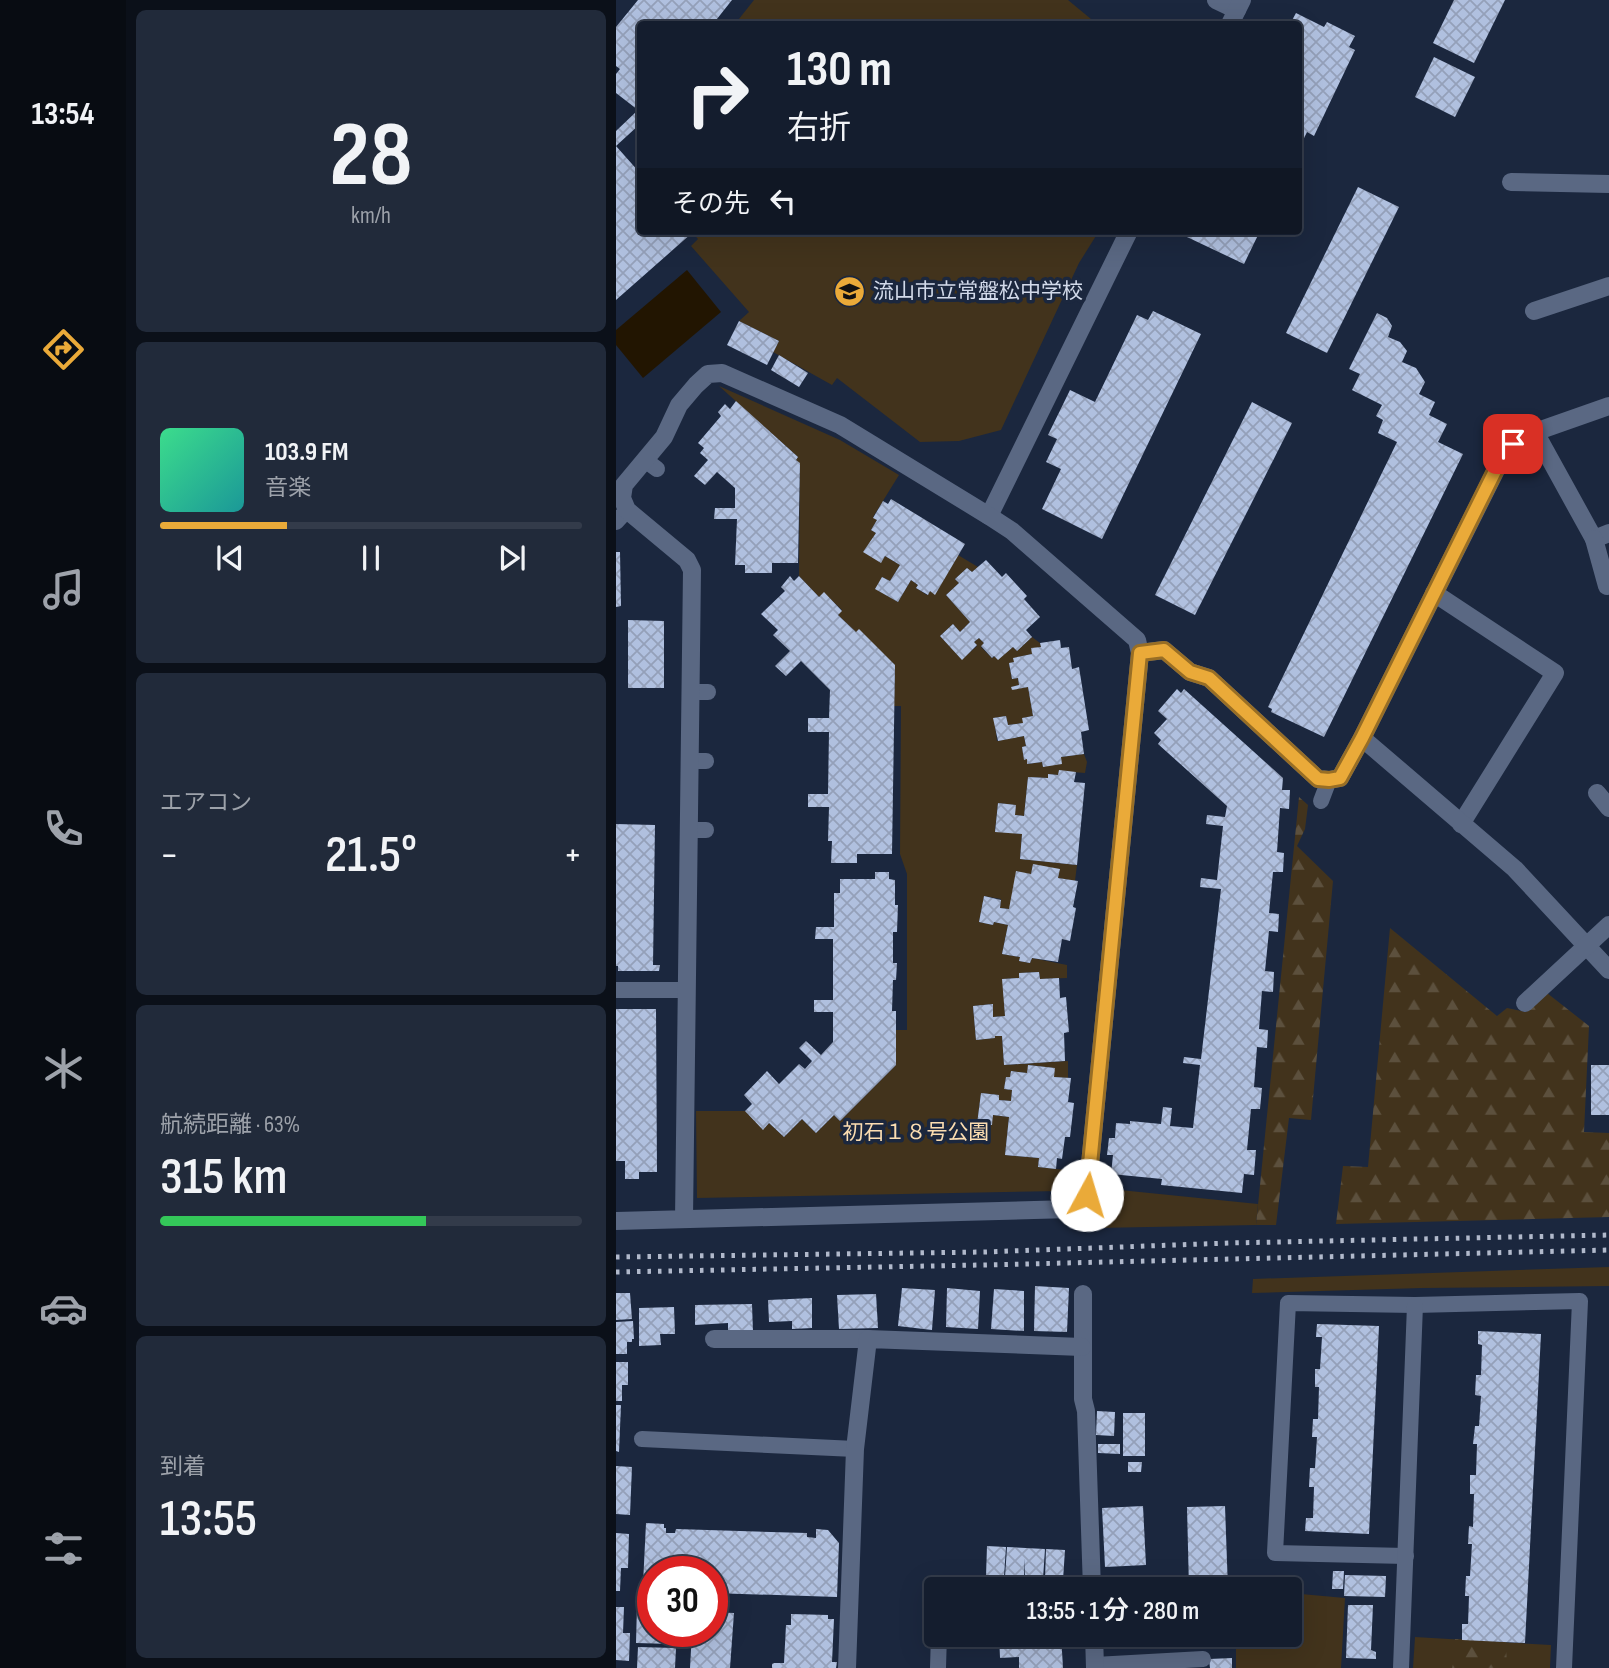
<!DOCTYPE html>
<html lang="ja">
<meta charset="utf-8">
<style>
:root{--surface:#141d2e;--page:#212a3a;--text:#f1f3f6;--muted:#9da2aa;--line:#333b4a;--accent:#eaaa39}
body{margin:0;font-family:"Sofia Sans Condensed","Noto Sans JP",sans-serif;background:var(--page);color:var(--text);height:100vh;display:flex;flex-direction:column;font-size:26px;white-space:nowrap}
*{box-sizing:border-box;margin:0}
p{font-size:23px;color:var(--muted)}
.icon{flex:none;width:38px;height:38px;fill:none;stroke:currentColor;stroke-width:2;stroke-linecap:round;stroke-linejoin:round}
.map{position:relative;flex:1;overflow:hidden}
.side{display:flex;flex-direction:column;gap:10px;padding:10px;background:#0b1019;width:490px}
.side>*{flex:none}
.top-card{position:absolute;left:21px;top:21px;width:665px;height:214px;border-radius:7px;box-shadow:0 7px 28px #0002,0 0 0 2px var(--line);background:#141d2e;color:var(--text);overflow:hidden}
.speed{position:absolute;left:21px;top:1556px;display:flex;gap:14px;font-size:35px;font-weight:700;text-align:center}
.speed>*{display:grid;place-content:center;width:91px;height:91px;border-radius:50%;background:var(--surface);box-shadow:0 7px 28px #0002,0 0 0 2px var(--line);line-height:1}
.speed .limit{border:10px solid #d22;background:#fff;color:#111}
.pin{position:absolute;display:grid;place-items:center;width:60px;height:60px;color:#fff;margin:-30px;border-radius:14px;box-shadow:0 4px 10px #0006}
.me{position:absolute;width:77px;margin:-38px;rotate:6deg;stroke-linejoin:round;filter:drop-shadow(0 0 5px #0008)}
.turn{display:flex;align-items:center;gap:24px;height:147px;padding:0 35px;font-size:32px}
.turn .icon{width:91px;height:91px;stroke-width:2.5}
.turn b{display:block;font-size:49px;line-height:60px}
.then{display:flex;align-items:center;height:66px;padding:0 35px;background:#0003;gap:14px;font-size:26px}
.big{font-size:52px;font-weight:600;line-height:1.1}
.side .tile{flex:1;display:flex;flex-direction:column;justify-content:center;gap:10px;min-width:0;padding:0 24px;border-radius:10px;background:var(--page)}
.side .dial{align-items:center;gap:0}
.dial b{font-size:91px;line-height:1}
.song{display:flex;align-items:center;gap:21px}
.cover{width:84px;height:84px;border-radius:10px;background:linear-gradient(135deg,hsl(150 70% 55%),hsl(180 70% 35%))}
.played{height:7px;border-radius:4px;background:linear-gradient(90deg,var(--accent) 30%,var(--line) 30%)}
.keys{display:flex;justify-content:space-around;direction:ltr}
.heat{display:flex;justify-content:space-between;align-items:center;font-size:38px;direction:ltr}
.charge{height:10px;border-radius:5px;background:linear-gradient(90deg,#34c759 63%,var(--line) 0)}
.trip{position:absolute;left:308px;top:1577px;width:378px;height:70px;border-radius:7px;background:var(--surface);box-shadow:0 7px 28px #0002,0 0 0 2px var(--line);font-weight:600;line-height:70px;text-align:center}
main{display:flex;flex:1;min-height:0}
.tab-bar{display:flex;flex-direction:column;width:126px;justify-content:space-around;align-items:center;background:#080c12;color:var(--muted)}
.tab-bar .icon{width:49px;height:49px}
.tab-bar .on{color:var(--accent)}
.tab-bar b{font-size:32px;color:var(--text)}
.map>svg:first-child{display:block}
</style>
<main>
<nav class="tab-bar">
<b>13:54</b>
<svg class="icon on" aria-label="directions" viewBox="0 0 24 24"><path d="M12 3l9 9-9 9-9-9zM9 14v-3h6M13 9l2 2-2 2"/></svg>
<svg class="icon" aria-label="music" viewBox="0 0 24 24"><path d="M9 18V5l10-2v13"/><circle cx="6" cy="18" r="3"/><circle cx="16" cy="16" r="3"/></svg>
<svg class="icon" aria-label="phone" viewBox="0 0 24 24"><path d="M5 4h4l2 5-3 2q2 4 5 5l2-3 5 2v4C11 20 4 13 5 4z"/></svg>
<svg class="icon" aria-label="climate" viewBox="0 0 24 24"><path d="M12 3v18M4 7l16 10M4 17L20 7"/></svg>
<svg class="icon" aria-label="car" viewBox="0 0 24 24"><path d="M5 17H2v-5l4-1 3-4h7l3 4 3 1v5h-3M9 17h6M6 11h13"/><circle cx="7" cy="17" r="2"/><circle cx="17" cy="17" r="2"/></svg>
<svg class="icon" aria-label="filters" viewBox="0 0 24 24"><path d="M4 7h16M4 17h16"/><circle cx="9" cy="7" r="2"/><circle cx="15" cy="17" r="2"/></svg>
</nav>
<section class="side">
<div class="tile dial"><b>28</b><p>km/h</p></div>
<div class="tile">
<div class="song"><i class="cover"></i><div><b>103.9 FM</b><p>音楽</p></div></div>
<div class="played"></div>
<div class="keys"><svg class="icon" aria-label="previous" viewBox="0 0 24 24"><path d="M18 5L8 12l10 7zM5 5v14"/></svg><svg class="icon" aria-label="pause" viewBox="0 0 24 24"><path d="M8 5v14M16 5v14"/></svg><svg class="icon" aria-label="next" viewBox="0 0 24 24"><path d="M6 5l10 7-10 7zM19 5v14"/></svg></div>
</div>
<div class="tile"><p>エアコン</p>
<div class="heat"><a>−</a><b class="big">21.5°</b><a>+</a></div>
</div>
<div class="tile"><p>航続距離 · 63%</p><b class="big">315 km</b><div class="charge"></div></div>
<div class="tile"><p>到着</p><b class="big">13:55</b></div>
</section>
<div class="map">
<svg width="993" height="1668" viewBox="0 0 993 1668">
<defs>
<pattern id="forest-firs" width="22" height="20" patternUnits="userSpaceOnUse" patternTransform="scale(1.75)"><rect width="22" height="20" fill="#42331c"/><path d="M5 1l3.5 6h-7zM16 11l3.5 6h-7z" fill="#5c503d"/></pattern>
<pattern id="building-cross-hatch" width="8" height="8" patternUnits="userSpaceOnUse" patternTransform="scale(1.75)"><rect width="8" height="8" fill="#b0c0df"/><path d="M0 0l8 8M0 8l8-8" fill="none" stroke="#94a0b9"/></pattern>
</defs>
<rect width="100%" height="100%" fill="#1b273e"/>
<g fill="#42331c">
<polygon points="138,0 452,0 481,24 119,24"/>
<polygon points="75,231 483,231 463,263 385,430 343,441 304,442 221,378 216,385 157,352 163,341 123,321 133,312 75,246 82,239"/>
<polygon points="103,386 224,440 283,475 257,517 261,520 255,530 260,533 248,552 265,562 269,556 284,565 274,581 266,577 260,589 282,602 295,580 302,585 300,588 311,595 314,591 319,594 342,555 362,567 356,572 351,568 339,579 343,583 330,595 354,622 344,632 337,624 324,636 346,659 361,646 358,642 363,638 368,643 365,647 376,658 397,647 401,651 416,637 424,643 425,647 416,649 416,654 398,658 398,662 393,664 396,679 402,678 403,685 396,687 396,689 412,687 417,716 407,718 407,723 392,725 390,716 378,718 381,741 408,736 410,746 406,747 408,759 411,759 412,764 426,762 427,767 445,757 468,754 471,762 469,773 443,771 442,775 433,774 432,778 412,777 408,816 399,815 399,805 382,803 379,831 406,834 404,859 461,865 459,881 442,878 417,865 415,874 393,909 384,908 385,899 368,896 363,922 377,925 378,922 392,925 386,954 404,957 403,961 414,963 416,958 451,965 451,978 424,979 423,972 404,973 403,978 387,979 389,1016 377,1017 376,1004 357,1006 360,1040 378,1038 379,1036 386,1036 388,1065 452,1061 452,1078 438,1077 438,1068 413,1065 411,1073 395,1071 394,1077 390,1077 388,1089 396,1090 395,1101 383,1100 383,1095 365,1093 361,1124 375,1125 377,1115 393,1117 389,1155 423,1158 422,1167 460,1171 445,1191 81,1198 80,1111 129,1111 147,1129 153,1123 168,1137 186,1119 200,1133 218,1115 224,1121 280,1065 280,1030 291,1030 291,874 284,854 285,706 278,706 279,665 240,632 222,615 226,610 208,593 203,597 183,576 184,464 180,460 182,457"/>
<polygon points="494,1189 642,1204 640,1225 480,1228 483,1201 492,1202"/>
<polygon points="993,1267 993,1286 806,1288 636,1293 637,1279"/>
<polygon points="674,1593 729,1598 725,1668 620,1668 620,1635 674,1634"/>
<polygon points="799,1637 935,1645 934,1668 797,1668"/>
</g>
<g fill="url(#forest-firs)">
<polygon points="683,797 692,805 689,829 681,846 717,881 695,1120 673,1118 660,1225 640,1225"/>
<polygon points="774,928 881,1016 891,1008 910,1012 931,993 973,1026 968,1132 993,1133 993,1217 720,1224 727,1166 752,1167"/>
<polygon points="839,1639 890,1642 891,1668 836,1668 838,1660"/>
</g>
<polygon fill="#221501" points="71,270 105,312 27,378 0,345 0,330"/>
<g fill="url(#building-cross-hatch)">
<polygon points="22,0 116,0 97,24 24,24 24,124 0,146 24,173 24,231 75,231 76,233 0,300 0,131 22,110 0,93 0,74 4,69 0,66 0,27"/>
<polygon points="838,0 889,0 858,63 817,43"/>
<polygon points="680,13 708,27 711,22 739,36 733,47 739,50 698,136 691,132 682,151 682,24 674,24"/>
<polygon points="818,57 859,77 839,117 799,97"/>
<polygon points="742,187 783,207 711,353 670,333"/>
<polygon points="574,231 644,231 628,264 571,237"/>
<polygon points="537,311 585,334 486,539 426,509 445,469 430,462 441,439 432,435 454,390 479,402 521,315 532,320"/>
<polygon points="761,313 771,318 776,326 772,337 784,342 791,351 786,362 800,368 809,382 803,394 819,402 813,415 831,424 822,442 847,454 708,737 655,712 656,709 652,707 781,442 762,433 767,420 760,416 766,405 736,390 744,374 733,369"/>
<polygon points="123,321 163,341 151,365 111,345"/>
<polygon points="163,355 192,373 183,387 155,370"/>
<polygon points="120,401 182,457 180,460 184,463 182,563 156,563 156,573 129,573 129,565 119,565 121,519 98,519 99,508 119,508 119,488 101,472 89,485 78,476 92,460 84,453 88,448 82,443 105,416 102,412 109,404 114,409"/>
<polygon points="636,402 676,423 579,615 539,595"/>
<polygon points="275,499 349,544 319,595 314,591 312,595 300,588 302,585 295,580 282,602 259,589 266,577 274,581 284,565 269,556 265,563 247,552 260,533 255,530 261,520 257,518 267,501 272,504"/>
<polygon points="0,552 4,552 5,606 0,607"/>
<polygon points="370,560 386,577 390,573 411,596 408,599 424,617 410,630 416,637 401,651 397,647 382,660 378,656 376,658 365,646 368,643 363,638 358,642 361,645 346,660 324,636 337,624 344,632 354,622 330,595 343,583 339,579 351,568 356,572"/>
<polygon points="174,576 178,581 183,576 203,597 208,592 226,611 222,615 240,632 243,629 279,665 276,854 241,854 241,863 215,863 216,841 212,841 213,807 192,807 192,794 212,794 213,732 192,732 192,718 213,718 214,690 185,661 170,676 159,666 174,651 157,635 162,630 145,614 169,591 165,587"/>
<polygon points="12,620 48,621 48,688 12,688"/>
<polygon points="444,640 445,648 453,647 456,669 463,667 473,730 465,732 468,754 445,757 446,764 427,767 426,762 411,764 411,759 408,760 406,747 410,746 408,736 382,741 377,718 390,716 392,725 407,723 406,718 417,716 412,687 396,690 395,687 403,685 402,678 396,679 393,663 398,662 397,658 416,654 415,648 425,647 424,643"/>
<polygon points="561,689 565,693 568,689 667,778 666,790 674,790 673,809 664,808 661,852 668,853 667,872 657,872 653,913 663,914 662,932 653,931 649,971 658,972 657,992 646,991 643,1029 652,1030 651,1048 641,1047 638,1087 646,1088 644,1109 635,1109 631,1150 640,1150 638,1175 628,1174 626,1193 545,1185 546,1179 495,1174 497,1155 491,1155 493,1138 499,1138 500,1123 514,1124 514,1121 545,1124 547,1107 556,1108 554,1126 577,1128 584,1065 567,1063 568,1057 585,1059 605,889 584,887 585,878 601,880 607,826 590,824 591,815 609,817 611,806 542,744 545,740 538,733 551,719 542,711"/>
<polygon points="443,770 460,772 458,782 469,783 461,865 404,859 406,834 379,832 382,803 400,805 399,815 408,816 412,777 432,778 432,774 442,775"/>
<polygon points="0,824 39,825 37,965 44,965 43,971 2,971 2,966 0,966"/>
<polygon points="417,864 444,869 442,878 462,881 457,907 460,908 454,941 446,939 442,962 416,958 414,963 403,961 404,957 386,954 392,925 378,922 377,925 363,922 368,896 385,900 384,908 393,909 400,871 415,874"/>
<polygon points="259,872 273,872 273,879 279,880 279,905 282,905 281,932 277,932 277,963 281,963 280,980 277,980 276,1011 280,1011 280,1065 224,1121 218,1115 200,1133 186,1119 168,1137 153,1123 147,1130 129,1111 136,1104 128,1095 151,1071 163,1084 183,1064 189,1069 196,1061 183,1048 190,1041 205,1055 217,1042 217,1012 198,1012 198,1000 217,1000 217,939 199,939 200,927 218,927 218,893 224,893 224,879 259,879"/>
<polygon points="423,972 424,979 443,978 444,998 450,997 453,1032 448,1033 449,1061 388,1065 386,1036 379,1036 379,1038 360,1040 357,1006 377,1004 377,1017 389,1016 386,979 403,978 403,973"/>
<polygon points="0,1009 40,1009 41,1172 23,1172 23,1179 9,1179 9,1161 0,1161"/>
<polygon points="412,1065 439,1068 438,1077 455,1078 452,1102 458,1103 454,1137 449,1137 446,1159 441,1158 440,1169 422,1167 423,1158 389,1155 393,1117 377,1115 376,1125 361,1124 365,1093 383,1095 383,1100 395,1101 396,1090 388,1089 390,1077 394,1077 395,1071 411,1073"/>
<rect x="975" y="1065" width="18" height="50"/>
<polygon points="419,1286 453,1288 451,1332 418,1331"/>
<polygon points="286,1288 319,1290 316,1330 282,1326"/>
<polygon points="331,1288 364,1291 362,1329 330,1327"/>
<polygon points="378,1289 408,1291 408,1331 375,1329"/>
<polygon points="0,1293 14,1293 16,1319 0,1320"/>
<polygon points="260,1294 262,1328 223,1329 221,1295"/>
<polygon points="196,1298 196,1328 176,1329 176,1321 153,1322 152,1300"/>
<polygon points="136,1304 137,1332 112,1333 112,1323 79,1325 79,1305"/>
<polygon points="58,1307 59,1334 44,1334 45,1345 23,1346 23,1308"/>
<polygon points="17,1321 18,1339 16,1339 16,1342 11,1342 11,1354 0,1354 0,1322"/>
<polygon points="701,1324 763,1326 753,1534 689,1531 690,1518 697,1518 698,1487 693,1487 694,1468 699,1468 701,1437 696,1437 697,1419 702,1419 703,1387 699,1387 699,1369 704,1369 706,1337 700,1337"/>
<polygon points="862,1331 925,1334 909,1643 846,1640 846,1624 852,1624 853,1596 849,1596 850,1576 854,1576 856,1544 852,1544 853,1526 857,1527 858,1494 854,1494 854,1475 860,1475 861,1444 857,1444 859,1426 863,1426 865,1396 859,1395 860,1375 865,1375 866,1345 862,1344"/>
<polygon points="0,1362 12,1362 12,1385 6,1385 6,1401 0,1401"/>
<polygon points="0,1405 5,1405 3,1452 0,1451"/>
<polygon points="481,1411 499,1412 498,1436 480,1435"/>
<rect x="507" y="1413" width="22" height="43"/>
<polygon points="482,1444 504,1444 504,1454 482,1453"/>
<polygon points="512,1462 526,1462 525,1472 512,1472"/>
<polygon points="0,1466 16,1467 14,1515 0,1514"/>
<polygon points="527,1506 530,1565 489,1567 486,1508"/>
<polygon points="609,1506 612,1589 573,1589 571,1507"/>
<polygon points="30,1523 48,1524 48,1528 50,1528 50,1533 59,1533 60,1529 191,1533 191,1537 200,1538 200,1529 212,1530 223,1543 221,1597 96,1593 96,1572 37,1572 37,1591 29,1590 29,1584 27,1584"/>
<polygon points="0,1533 13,1534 12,1568 5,1568 4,1591 0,1591"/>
<polygon points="371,1546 390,1547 388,1577 370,1576"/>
<polygon points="391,1547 429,1549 427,1579 409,1578 409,1558 408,1578 389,1577"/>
<polygon points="430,1549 449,1550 447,1580 429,1579"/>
<polygon points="717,1571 728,1571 727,1589 716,1589"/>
<polygon points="729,1575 770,1576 769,1597 728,1596"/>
<polygon points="21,1604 37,1604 37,1631 55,1631 55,1644 20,1643"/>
<polygon points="732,1605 757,1605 755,1650 760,1652 760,1659 730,1658"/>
<polygon points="0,1607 8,1607 7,1633 14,1633 13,1661 0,1660"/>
<polygon points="96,1612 118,1613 114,1668 74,1668 76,1631 96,1631"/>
<polygon points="175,1614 212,1615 212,1619 218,1619 216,1662 221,1662 220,1668 156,1668 156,1664 158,1663 168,1663 170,1625 175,1625"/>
<polygon points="383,1634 445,1634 447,1668 403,1668 403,1657 384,1658"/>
<polygon points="487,1634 513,1634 513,1648 491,1648 490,1639 487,1640"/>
<polygon points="525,1634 544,1634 545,1645 525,1647"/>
<polygon points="558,1634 582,1634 582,1640 558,1642"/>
<polygon points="588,1634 613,1634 613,1645 589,1647"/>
<polygon points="22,1647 60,1648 59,1668 21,1668"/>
<polygon points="616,1658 616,1668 594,1668 593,1659"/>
</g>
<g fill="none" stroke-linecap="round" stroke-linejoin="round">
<g stroke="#5a6883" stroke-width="16">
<polyline points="886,429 897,444"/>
<polyline points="29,460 41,469"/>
<polyline points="0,522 11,510"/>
<polyline points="74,692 92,692"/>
<polyline points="73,761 90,761"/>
<polyline points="705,801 713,780"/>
<polyline points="73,830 90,830"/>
<polyline points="0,990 71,990"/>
<polyline points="26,1439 239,1449"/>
<polyline points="790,1556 659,1553 672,1303 799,1305 964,1301 948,1668"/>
<polyline points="479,1665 587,1659"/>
<polyline points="322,1668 323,1634"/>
<polyline points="785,1668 799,1305"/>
</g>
<g stroke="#5a6883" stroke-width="18">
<polyline points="600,0 621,10"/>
<polyline points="614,24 626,0"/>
<polyline points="895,182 993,184"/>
<polyline points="918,311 993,286"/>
<polyline points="919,432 978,539 993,533"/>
<polyline points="373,516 513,231"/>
<polyline points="978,539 991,586"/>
<polyline points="818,593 939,673 845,824"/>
<polyline points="524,653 548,650 574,672 593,678 702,779 713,780 724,778 746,738 891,448 919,432 993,406"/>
<polyline points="746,738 899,869 993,970"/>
<polyline points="981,793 993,808"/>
<polyline points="909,1003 993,925"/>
<polyline points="0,1221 455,1209 467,1202 471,1195 524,653 521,640 396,531 373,516 224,425 106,373 92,374 80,385 63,405 48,437 8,485 6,498 11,510 71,560 76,570 68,1219"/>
<polyline points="467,1294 467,1399 470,1411 476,1589"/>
<polyline points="98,1339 252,1339"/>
<polyline points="478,1634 479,1668"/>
<polyline points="231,1668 239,1449 252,1339 466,1347"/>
</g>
<g stroke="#b1b9cb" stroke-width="5" stroke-dasharray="3.5 7" stroke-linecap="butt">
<polyline points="0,1257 368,1252 613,1243 993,1235"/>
<polyline points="0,1272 366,1265 993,1250"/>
</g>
</g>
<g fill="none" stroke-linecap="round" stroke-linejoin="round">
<defs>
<polyline id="route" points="471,1195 524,653 548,650 574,672 593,678 702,779 713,780 724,778 746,738 891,447 897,444"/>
</defs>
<use href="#route" stroke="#986e25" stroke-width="18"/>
<use href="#route" stroke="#eaaa39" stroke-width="12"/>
</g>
<defs>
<symbol id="school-disc" viewBox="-11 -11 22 22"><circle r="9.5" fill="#eaaa39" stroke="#1b273e"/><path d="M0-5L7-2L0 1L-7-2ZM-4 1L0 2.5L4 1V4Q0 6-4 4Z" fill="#111"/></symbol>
</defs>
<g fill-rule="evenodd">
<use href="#school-disc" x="216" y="274" width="35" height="35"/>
</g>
<g text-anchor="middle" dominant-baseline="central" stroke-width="7" stroke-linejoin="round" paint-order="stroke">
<g font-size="21" fill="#d2daea" stroke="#1b273e" text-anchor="start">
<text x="257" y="291">流山市立常盤松中学校</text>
</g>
<g font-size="21" fill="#fbddb1" stroke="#1b273e">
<text x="300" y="1132">初石１８号公園</text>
</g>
</g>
</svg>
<div class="speed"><div class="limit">30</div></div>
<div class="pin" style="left:897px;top:444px;background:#d93025"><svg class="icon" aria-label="arrive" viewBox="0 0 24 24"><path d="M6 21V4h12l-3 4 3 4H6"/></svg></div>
<svg class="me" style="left:471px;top:1195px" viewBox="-20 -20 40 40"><circle r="19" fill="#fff"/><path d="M0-13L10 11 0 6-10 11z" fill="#eaaa39"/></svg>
<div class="trip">13:55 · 1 分 · 280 m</div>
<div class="top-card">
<div class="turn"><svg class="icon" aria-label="right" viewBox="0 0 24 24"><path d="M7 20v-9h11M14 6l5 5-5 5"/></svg><div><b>130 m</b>右折</div></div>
<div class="then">その先<svg class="icon" aria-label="left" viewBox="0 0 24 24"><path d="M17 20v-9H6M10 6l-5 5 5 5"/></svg></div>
</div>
</div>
</main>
